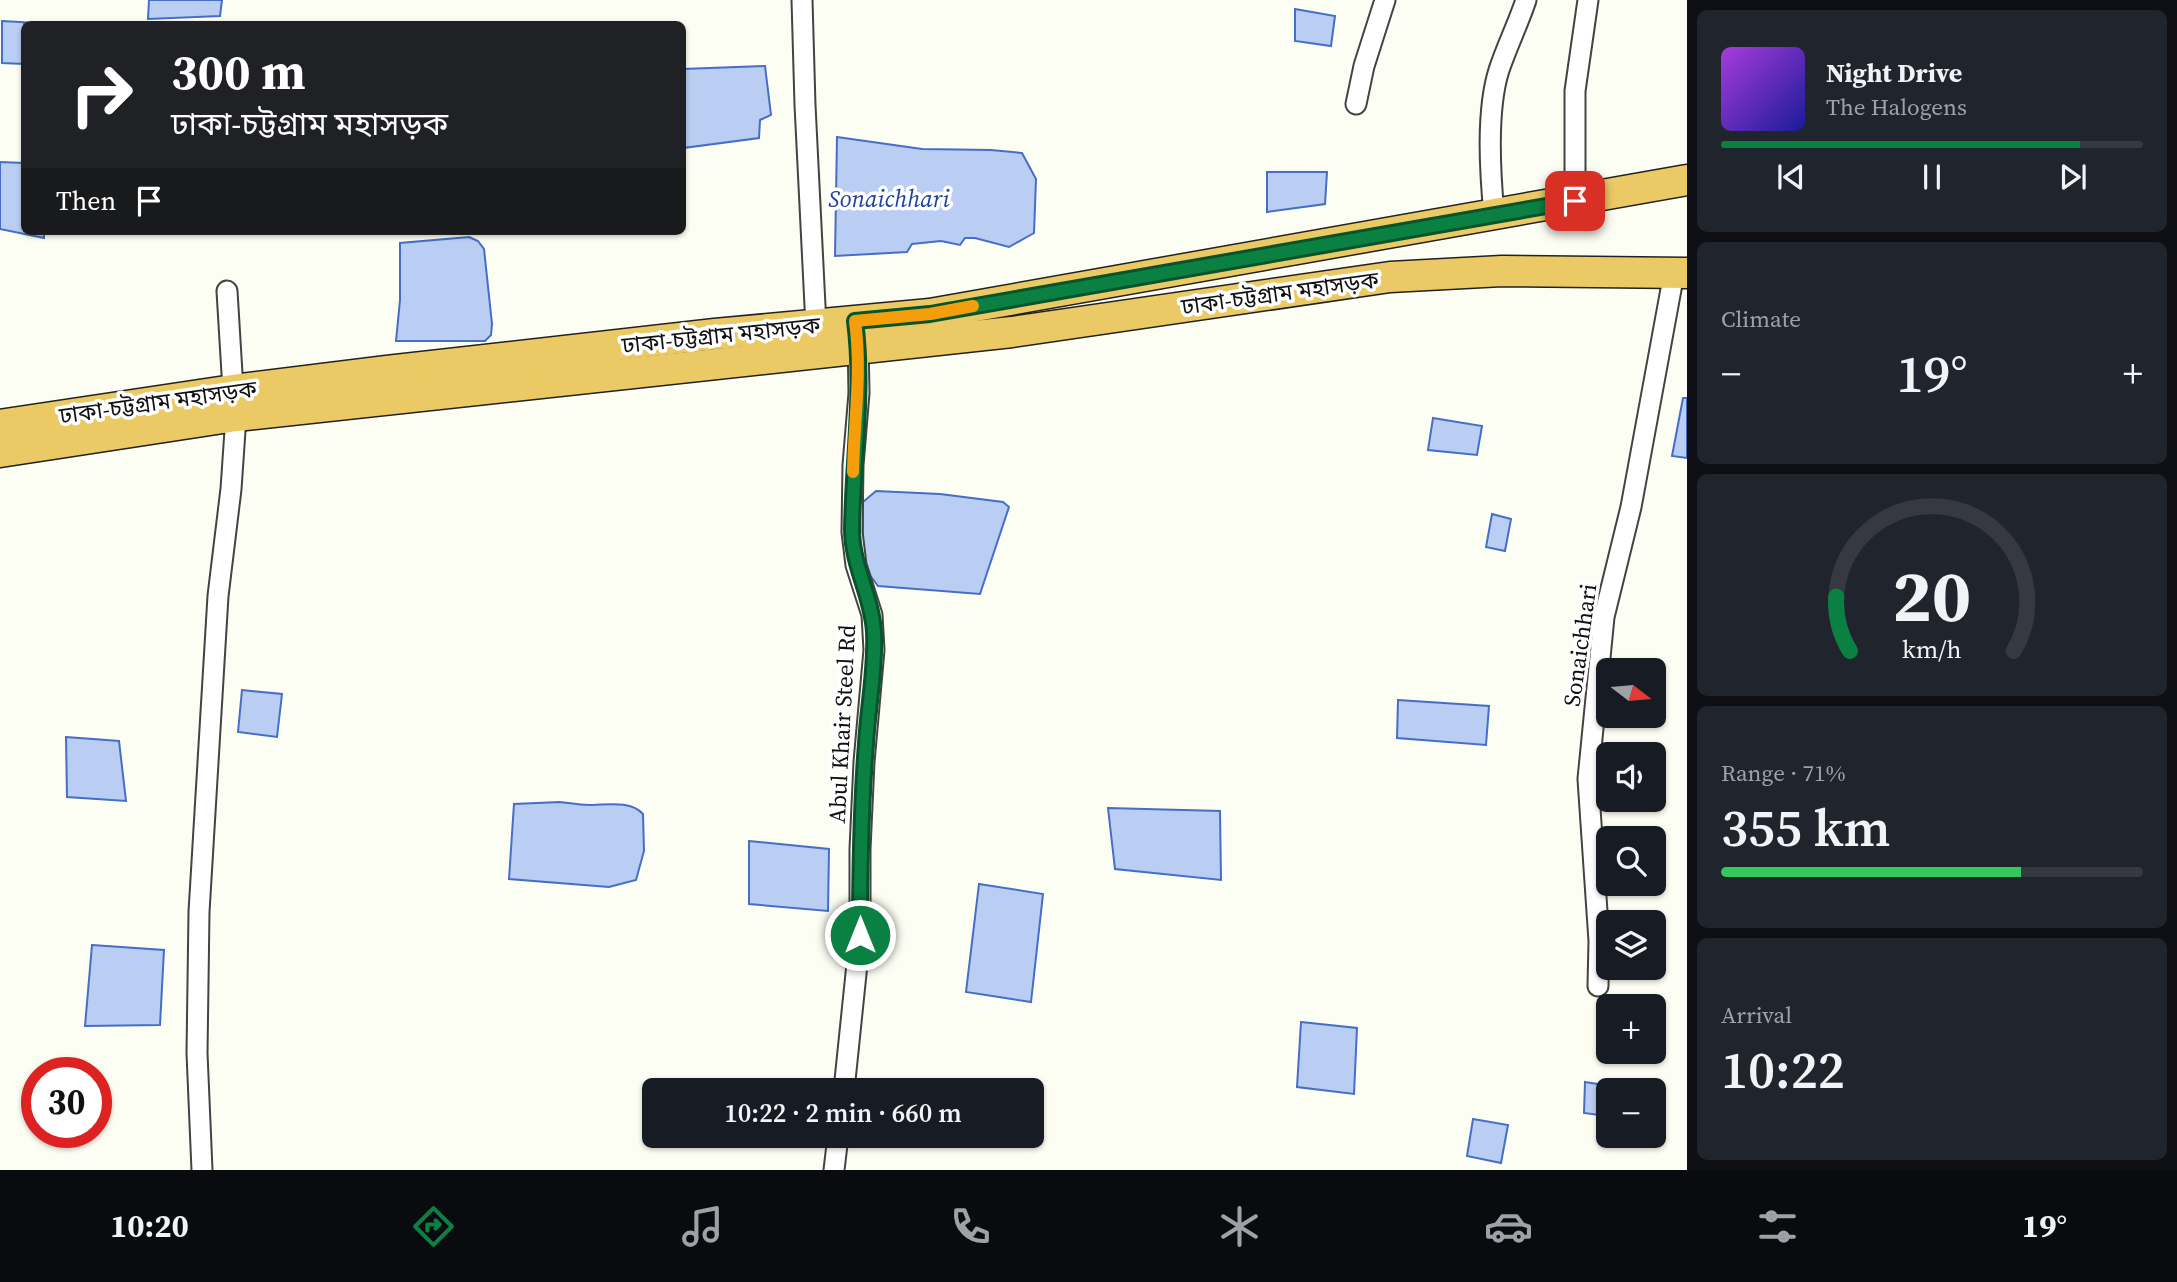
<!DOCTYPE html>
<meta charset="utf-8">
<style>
:root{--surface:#171b24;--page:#20242c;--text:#f1f3f6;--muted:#9ea1a6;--line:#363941;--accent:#0b8043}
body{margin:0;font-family:"Source Serif 4","Noto Sans Bengali",serif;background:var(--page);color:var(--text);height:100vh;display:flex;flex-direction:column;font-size:26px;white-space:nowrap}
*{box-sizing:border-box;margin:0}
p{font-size:23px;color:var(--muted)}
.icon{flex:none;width:38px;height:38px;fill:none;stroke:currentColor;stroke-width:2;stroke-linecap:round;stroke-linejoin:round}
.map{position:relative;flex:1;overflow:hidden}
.details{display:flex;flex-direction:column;gap:10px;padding:10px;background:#0d0f14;width:490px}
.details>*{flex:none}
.banner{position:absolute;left:21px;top:21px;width:665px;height:214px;border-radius:10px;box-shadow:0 2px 5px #0004;background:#202124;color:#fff;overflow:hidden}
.needle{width:46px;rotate:106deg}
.buttons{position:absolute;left:1596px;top:658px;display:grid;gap:14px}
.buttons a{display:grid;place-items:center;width:70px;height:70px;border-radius:10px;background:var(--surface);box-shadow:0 2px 5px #0004;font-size:35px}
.speed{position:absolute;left:21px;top:1057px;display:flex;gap:14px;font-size:35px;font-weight:700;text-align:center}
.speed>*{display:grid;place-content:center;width:91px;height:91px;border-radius:50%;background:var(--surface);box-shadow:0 2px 5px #0004;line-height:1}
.speed .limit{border:10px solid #d22;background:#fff;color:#111}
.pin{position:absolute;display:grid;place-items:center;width:60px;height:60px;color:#fff;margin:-30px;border-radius:14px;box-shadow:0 4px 10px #0006}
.me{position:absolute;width:77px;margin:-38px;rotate:0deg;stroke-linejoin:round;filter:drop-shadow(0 0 5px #0008)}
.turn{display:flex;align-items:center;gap:24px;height:147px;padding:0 35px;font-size:32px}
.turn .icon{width:91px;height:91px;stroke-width:2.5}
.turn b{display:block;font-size:49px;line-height:60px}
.then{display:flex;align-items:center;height:66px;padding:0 35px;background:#0003;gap:14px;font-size:26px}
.big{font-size:52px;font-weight:600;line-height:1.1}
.details .tile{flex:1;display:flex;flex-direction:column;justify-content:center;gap:10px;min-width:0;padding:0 24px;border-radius:10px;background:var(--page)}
.details .dial{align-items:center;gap:0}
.dial svg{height:182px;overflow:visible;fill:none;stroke:var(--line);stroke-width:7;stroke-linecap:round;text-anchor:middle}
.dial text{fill:var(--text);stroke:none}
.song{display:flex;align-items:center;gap:21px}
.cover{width:84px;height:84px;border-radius:10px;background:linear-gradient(135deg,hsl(280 70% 55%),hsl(240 70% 35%))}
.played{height:7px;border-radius:4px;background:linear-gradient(90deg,var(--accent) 85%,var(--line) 85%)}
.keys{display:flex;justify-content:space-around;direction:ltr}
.heat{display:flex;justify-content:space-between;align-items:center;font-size:38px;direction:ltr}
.charge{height:10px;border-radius:5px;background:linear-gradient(90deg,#34c759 71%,var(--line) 0)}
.trip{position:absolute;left:642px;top:1078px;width:402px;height:70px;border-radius:10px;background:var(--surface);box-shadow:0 2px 5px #0004;font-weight:600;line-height:70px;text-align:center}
.tab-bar{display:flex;height:112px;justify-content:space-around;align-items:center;background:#090b0e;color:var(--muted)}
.tab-bar .icon{width:49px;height:49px}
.tab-bar .on{color:var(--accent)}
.tab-bar b{font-size:32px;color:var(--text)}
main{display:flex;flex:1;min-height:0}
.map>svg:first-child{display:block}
</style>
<main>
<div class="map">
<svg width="1687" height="1170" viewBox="0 0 1687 1170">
<rect width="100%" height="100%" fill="#fdfef3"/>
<g fill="#bacdf3" stroke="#466ec5" stroke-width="2">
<polygon points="149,0 222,0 220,16 148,19"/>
<polygon points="1295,9 1335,16 1331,46 1295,41"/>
<polygon points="2,21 56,24 24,24 24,64 2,63"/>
<polygon points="765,66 771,115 760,120 759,138 683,148 683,69"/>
<polygon points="837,137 922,149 991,150 1022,153 1036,179 1034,233 1009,247 975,238 965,238 960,245 941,241 912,244 907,252 835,256"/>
<polygon points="0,162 24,163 24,231 44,231 44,238 0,229"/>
<polygon points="1267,172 1327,172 1325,204 1267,212"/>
<polygon points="469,237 478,241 484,249 492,324 491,335 485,341 396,341 400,300 400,243"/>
<polygon points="1683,398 1687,398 1687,458 1672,456"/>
<polygon points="1433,418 1482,426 1477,455 1428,450"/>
<polygon points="876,491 940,494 1003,502 1009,507 980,594 878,586 863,566 863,502"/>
<polygon points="1492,514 1511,519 1505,551 1486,547"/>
<polygon points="242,690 282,694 277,737 238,732"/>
<polygon points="1398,700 1489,706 1486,745 1397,738"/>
<polygon points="66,737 119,741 126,801 67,797"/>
<path d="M560 802C569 803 579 805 589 805 607 805 630 800 643 814L644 851 636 880 609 887 509 879 514 804Z"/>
<polygon points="1108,808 1220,811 1221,880 1115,869"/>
<polygon points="749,841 829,849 828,911 749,904"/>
<polygon points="979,884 1043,894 1031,1002 966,992"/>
<polygon points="92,945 164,950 160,1025 85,1026"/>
<polygon points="1301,1022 1357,1028 1354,1094 1297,1087"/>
<polygon points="1585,1082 1610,1086 1612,1090 1608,1090 1608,1111 1606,1116 1584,1113"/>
<polygon points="1473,1119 1508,1125 1501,1163 1467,1156"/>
</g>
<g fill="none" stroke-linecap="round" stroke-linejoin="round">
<defs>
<g id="minor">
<polyline points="802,0 805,105 816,326"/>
<polyline points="1356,104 1364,66 1385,0"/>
<polyline points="1575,201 1575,91 1588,0"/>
<path d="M1494 215C1490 172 1486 111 1499 70 1507 46 1518 24 1526 0"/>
<polyline points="227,291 233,390"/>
<polyline points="1598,986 1599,941 1588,779 1604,617 1631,507 1674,273"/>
<polyline points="844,1090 860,935 860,849 864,762 874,650 872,615 856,565 852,532 853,465 859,393 858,340"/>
<polyline points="202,1170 197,1053 199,912 218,596 231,489 236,416"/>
<polyline points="834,1170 838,1136"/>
</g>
<g id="highway">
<polyline points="0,425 233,390 387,371 715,334 930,314 1687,180"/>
<polyline points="0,452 236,416 1012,332 1390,277 1502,271 1687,273"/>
</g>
</defs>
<use href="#minor" stroke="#434343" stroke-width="23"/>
<use href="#highway" stroke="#212121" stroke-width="33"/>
<use href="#minor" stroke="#fff" stroke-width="19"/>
<use href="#highway" stroke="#ebc964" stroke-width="30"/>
</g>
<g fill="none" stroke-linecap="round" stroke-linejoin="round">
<defs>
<path id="route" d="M860 935C860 871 861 807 866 744 868 707 876 669 874 632 872 596 852 566 852 529 853 460 864 390 855 321L930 314 1575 201"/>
</defs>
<use href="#route" stroke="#07532c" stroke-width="18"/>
<use href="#route" stroke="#0b8043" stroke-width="12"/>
<path stroke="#f59e0b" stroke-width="12" d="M853 472C854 421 862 372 855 321L930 314 973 306"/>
</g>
<g text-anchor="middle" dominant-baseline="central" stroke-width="7" stroke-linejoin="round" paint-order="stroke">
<g font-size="23" fill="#101010" stroke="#fff">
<text transform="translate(1280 293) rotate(-8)">ঢাকা-চট্টগ্রাম মহাসড়ক</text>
<text transform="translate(721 335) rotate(-6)">ঢাকা-চট্টগ্রাম মহাসড়ক</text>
<text transform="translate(158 402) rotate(-8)">ঢাকা-চট্টগ্রাম মহাসড়ক</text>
<text transform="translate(1580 645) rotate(-82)">Sonaichhari</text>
<text transform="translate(842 724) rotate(-87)">Abul Khair Steel Rd</text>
</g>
<g font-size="24" font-style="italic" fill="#20419a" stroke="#fff">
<text x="889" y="198">Sonaichhari</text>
</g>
</g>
</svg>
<div class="buttons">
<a><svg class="needle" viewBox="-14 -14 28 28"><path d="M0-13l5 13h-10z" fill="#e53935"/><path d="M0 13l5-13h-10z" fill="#9ea1a6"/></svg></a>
<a><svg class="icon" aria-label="sound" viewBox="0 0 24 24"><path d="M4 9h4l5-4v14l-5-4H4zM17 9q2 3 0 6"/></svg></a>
<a><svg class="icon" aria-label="search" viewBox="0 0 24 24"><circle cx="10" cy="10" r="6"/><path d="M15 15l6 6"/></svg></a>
<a><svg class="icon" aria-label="layers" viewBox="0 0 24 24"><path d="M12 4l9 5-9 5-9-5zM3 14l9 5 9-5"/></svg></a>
<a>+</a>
<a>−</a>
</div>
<div class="speed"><div class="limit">30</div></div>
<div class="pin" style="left:1575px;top:201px;background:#d93025"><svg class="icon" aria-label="arrive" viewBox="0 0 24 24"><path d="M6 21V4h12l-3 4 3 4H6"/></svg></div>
<svg class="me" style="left:860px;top:935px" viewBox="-20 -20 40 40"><circle r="17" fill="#0b8043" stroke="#fff" stroke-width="3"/><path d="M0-11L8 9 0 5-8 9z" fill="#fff"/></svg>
<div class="trip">10:22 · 2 min · 660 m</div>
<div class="banner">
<div class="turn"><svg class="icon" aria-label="right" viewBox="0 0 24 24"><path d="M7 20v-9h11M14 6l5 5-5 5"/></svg><div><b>300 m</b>ঢাকা-চট্টগ্রাম মহাসড়ক</div></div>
<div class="then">Then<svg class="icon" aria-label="arrive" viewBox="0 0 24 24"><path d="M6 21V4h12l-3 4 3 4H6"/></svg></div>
</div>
</div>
<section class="details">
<div class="tile">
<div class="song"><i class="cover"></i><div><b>Night Drive</b><p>The Halogens</p></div></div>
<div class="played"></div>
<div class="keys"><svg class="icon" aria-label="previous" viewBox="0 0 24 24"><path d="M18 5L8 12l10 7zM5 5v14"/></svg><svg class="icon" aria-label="pause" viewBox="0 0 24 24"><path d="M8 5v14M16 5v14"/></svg><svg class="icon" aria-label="next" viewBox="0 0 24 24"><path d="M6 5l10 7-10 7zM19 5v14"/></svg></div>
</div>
<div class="tile"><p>Climate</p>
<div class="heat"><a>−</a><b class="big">19°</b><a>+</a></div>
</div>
<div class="tile dial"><svg viewBox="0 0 100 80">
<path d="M14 69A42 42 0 1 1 86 69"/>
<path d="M14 69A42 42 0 0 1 8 45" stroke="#0b8043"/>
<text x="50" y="56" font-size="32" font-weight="700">20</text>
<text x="50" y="72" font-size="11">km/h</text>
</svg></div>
<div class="tile"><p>Range · 71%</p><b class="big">355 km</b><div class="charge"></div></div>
<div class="tile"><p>Arrival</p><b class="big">10:22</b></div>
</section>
</main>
<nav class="tab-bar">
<b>10:20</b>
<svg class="icon on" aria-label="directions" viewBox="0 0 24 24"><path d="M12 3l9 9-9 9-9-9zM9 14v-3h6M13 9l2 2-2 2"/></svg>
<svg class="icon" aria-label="music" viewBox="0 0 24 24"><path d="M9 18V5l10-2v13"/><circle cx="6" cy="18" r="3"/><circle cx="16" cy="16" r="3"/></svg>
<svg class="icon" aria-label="phone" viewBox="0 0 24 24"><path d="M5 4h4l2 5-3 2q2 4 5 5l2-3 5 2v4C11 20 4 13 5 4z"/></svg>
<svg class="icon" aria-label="climate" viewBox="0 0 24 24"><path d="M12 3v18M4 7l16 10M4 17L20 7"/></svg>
<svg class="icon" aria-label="car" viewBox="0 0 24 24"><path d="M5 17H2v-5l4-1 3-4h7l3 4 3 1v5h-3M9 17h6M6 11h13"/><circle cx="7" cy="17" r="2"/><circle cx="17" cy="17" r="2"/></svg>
<svg class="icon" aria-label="filters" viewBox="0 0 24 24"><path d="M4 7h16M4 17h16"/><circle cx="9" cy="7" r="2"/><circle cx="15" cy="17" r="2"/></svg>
<b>19°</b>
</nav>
